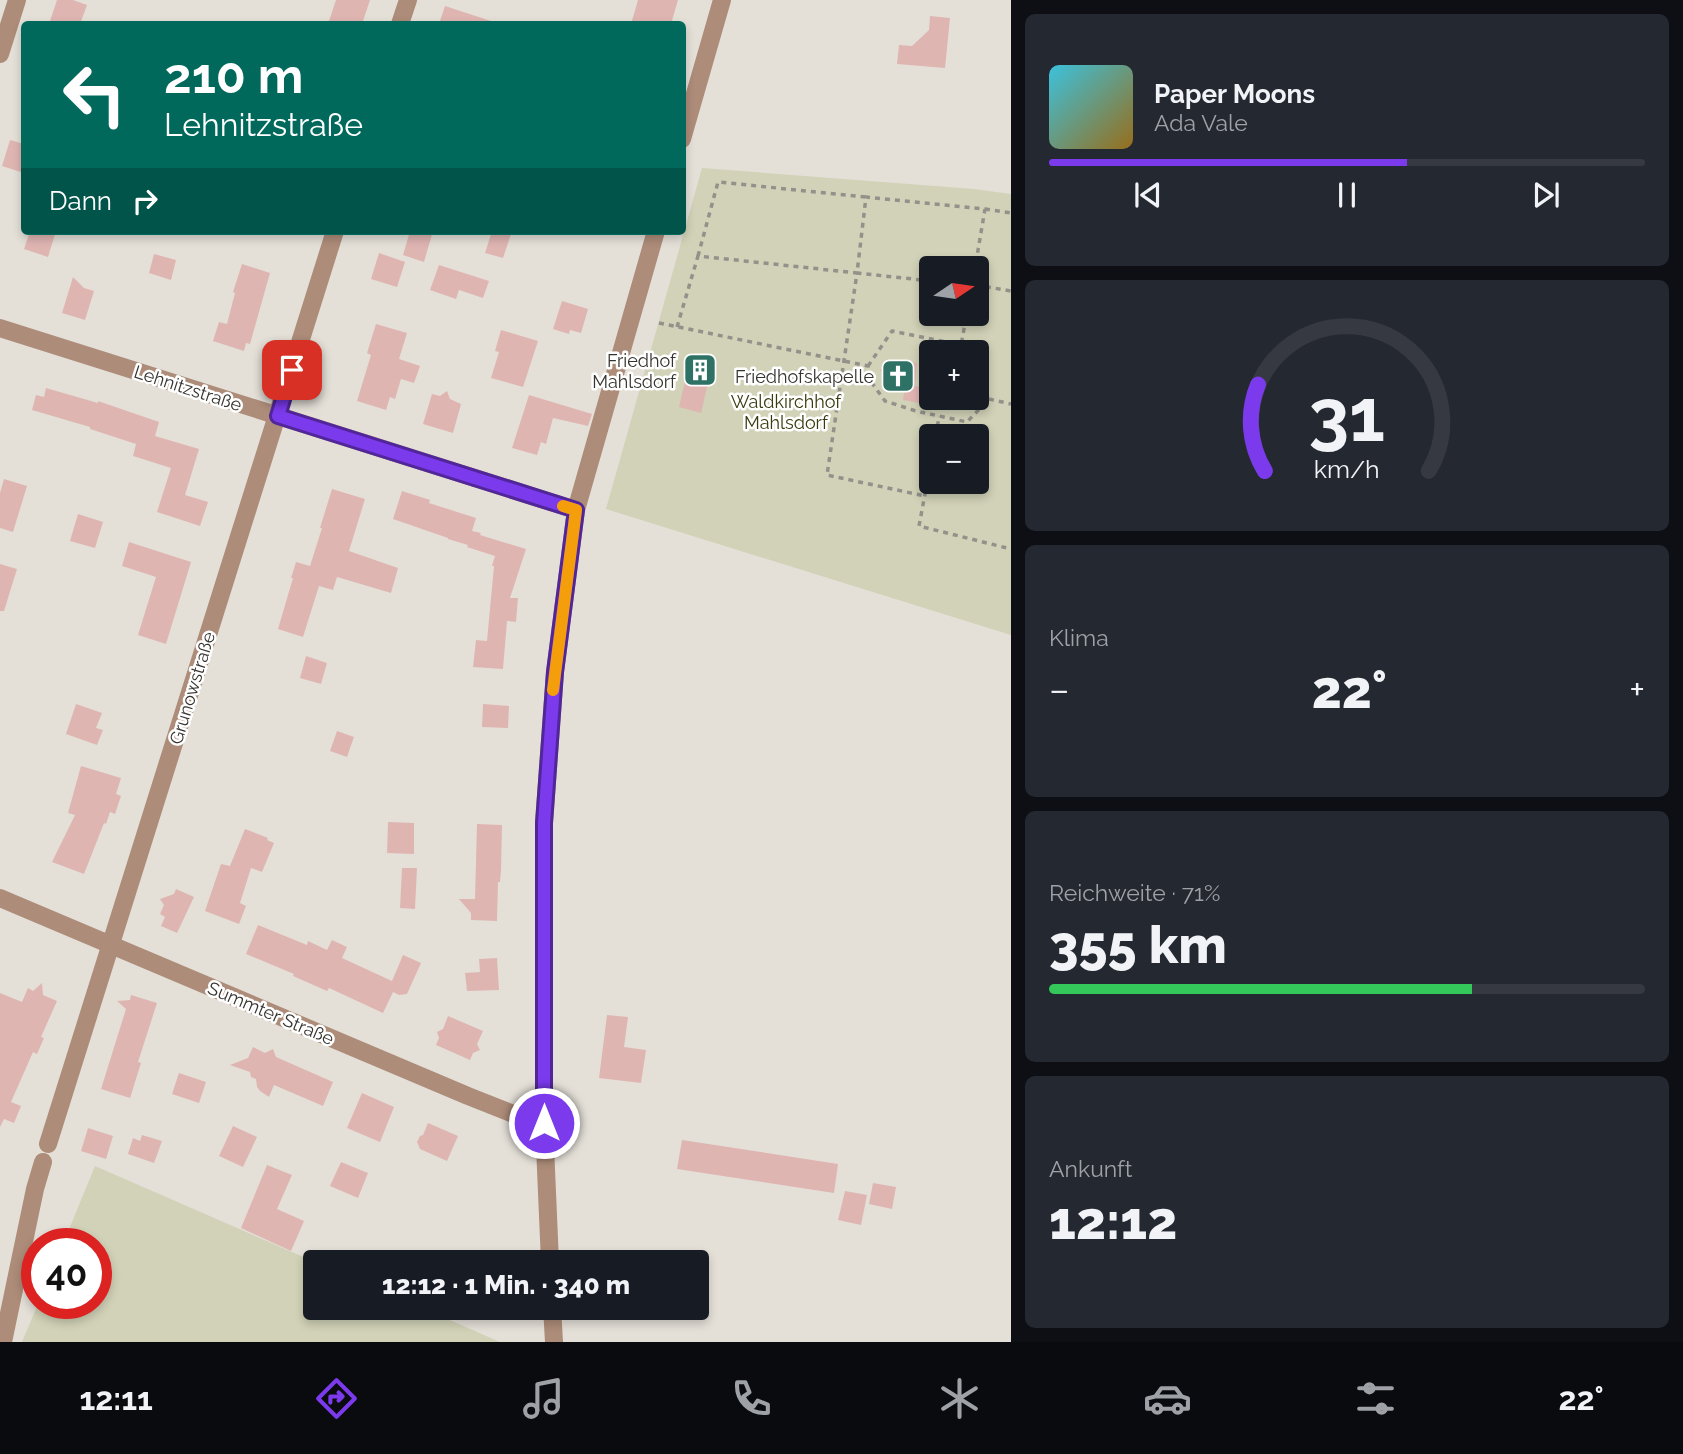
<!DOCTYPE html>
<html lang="de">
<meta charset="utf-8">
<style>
:root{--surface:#171b24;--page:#242831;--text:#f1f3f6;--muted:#9ea1a6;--line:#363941;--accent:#7c3aed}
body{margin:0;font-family:Raleway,sans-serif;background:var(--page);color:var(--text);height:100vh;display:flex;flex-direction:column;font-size:26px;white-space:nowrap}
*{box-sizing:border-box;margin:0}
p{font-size:23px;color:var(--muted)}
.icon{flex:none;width:38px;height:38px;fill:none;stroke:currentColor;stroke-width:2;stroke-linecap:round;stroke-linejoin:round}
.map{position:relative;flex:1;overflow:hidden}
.side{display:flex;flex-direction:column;gap:14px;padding:14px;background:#0d0f14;width:672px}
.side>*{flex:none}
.banner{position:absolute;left:21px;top:21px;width:665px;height:214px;border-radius:7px;box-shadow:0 4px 10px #0003;background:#00695c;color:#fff;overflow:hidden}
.needle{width:46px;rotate:77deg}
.tools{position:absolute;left:919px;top:256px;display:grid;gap:14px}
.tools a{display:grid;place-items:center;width:70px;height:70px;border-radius:7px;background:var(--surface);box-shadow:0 4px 10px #0003;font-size:35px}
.speed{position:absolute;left:21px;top:1228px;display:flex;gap:14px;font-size:35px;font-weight:700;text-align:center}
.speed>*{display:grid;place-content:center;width:91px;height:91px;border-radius:50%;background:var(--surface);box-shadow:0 4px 10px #0003;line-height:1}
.speed .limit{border:10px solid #d22;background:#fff;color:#111}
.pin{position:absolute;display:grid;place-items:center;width:60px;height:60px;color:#fff;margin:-30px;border-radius:14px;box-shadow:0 4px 10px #0006}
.me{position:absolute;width:77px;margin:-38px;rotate:0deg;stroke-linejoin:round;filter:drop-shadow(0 0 5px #0008)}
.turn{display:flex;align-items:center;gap:24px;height:147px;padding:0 28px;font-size:32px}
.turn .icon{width:91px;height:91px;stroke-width:2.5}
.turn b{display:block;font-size:49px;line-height:60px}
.then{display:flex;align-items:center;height:66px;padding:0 28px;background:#0003;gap:14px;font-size:26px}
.big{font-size:52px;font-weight:800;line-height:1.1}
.side .widget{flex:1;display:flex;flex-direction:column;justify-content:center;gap:10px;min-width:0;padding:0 24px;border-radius:10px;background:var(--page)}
.side .dial{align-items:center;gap:0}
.dial svg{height:182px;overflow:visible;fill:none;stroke:var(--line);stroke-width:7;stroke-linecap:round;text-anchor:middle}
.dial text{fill:var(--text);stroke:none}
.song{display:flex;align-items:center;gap:21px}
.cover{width:84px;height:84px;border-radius:10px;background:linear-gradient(135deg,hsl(190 70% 55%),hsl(40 70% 35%))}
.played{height:7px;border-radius:4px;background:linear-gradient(90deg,var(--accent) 60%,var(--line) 60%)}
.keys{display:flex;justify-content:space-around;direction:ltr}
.heat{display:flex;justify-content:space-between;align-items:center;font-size:38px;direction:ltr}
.charge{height:10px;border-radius:5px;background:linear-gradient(90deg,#34c759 71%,var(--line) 0)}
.trip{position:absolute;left:303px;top:1250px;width:406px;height:70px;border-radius:7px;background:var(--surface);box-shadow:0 4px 10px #0003;font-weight:800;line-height:70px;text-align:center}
.tabs{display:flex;height:112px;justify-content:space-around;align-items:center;background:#090b0e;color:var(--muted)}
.tabs .icon{width:49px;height:49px}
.tabs .current{color:var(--accent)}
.tabs b{font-size:32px;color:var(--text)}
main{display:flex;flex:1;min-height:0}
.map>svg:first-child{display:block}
</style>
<main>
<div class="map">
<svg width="1011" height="1342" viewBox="0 0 1011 1342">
<rect width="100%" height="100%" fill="#e4e0d8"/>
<g fill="#d1d2b7" fill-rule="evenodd">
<path d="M702 168 974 189 1011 194V635L606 509ZM931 268H976V313H931ZM931 352H976V397H931ZM931 436H976V481H931Z"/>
<polygon points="95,1166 315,1262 315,1307 420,1307 500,1342 22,1342 38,1304 96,1304 96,1244 63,1244"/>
</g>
<g fill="#dfb5b2">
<polygon points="57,0 73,0 87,5 80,24 49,24"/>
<polygon points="336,0 370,0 362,24 328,24"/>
<polygon points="638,0 678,0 671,24 631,24"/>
<polygon points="445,6 491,21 490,24 439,24"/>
<polygon points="930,16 950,18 945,68 897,64 899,45 912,46 929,30"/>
<polygon points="10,140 24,144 24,173 2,166"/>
<polygon points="30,231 56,231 48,257 24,249"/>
<polygon points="410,231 433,231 424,262 403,255"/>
<polygon points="492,231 512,231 503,258 485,253"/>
<polygon points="379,253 405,262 397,287 371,279"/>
<polygon points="154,254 176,260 171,280 149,273"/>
<polygon points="242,264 270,273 250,344 246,343 244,351 213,341 219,322 227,324 235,293 233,292"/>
<polygon points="439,265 489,281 483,298 459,290 456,299 430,290"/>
<polygon points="73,277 84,288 94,291 85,320 62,313"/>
<polygon points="562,301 588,309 581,333 570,330 569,334 553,329"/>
<polygon points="376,324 407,333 399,359 420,366 414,383 401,379 395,399 390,397 386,410 357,401 371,355 367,353"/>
<polygon points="501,330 538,341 523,387 491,378 499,352 495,351"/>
<polygon points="691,356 715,362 710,384 708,383 701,413 679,407"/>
<polygon points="895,360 917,363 915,386 931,388 931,405 903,400 905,387 891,384 880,370"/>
<polygon points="46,388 98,403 98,401 159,422 155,436 199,449 185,495 208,502 200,526 157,512 171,468 133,456 136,444 90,429 90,427 32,410 36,395 44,397"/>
<polygon points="447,391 450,399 461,404 453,433 423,424 432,394 440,396"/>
<polygon points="529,395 592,414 588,426 553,418 546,444 541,442 537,455 512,448"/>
<polygon points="4,479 27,486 13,532 0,528 0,493"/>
<polygon points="332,489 365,499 349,551 398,568 391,593 337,577 333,590 319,586 303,637 278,629 293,578 291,578 296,562 310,566 322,528 320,528"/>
<polygon points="402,491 430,500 429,503 476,518 472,531 481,533 480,535 526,549 510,598 518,598 516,622 507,621 503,669 473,667 476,640 487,641 494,566 492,566 495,556 467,547 468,545 448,539 448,538 393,519"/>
<polygon points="78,514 103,522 95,548 70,541"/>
<polygon points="129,542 191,562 166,644 138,635 156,577 122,566"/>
<polygon points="0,564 17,569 4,611 0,611"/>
<polygon points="306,656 327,663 321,684 300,678"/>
<polygon points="76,704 102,713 96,728 103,730 97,745 66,734"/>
<polygon points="483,704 509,706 508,728 482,727"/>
<polygon points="337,731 354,737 347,757 330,751"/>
<polygon points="81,766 121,778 116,794 121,796 115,814 110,812 106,824 104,823 84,874 52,862 75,815 68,813"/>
<polygon points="388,822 414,823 414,854 387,853"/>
<polygon points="477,824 502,825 501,870 500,882 498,882 497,921 471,920 471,913 459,899 475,899"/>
<polygon points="245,829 268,838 267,840 274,843 262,872 251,868 240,903 246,906 239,924 205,911 221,864 230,866"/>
<polygon points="402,868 417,868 415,909 400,908"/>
<polygon points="176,889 194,897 177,933 161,926 165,917 160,914 164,905 160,899 174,894"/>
<polygon points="258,925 307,945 308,941 327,950 332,940 347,947 342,958 392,981 403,955 421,963 407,994 399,995 393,992 383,1013 329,988 327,991 293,976 294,974 246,954"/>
<polygon points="497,958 499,990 467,991 465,973 480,972 479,959"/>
<polygon points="42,983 43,995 57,1001 41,1037 44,1038 37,1054 33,1052 11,1102 21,1106 14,1123 4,1119 0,1127 0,993 22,1002 28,988 33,991"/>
<polygon points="131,995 157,1003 138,1062 141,1063 130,1098 101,1089 126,1009 117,1001 130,1000"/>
<polygon points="607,1015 628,1017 624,1047 646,1050 641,1083 599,1078"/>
<polygon points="448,1016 483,1031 477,1044 480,1050 473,1053 470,1060 436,1045 439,1038 437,1032 443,1029"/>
<polygon points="253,1047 265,1053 273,1049 276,1057 333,1082 323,1106 274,1085 269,1097 260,1091 257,1087 256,1079 251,1077 250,1072 230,1065 248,1058"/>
<polygon points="179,1073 206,1082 199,1103 172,1094"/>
<polygon points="362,1093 394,1107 380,1142 347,1128"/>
<polygon points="428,1123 458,1136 447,1161 420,1149 417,1142 420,1136 423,1135"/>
<polygon points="233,1126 257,1137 243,1167 219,1156"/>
<polygon points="88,1128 113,1136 106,1159 81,1151"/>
<polygon points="142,1135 162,1141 154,1163 128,1154 133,1138 140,1141"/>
<polygon points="682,1140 838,1164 834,1193 677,1169"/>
<polygon points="341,1162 368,1173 358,1198 330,1186"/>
<polygon points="267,1165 292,1175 277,1209 304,1221 291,1251 241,1228"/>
<polygon points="873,1183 896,1187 892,1209 869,1204"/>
<polygon points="845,1191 867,1195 861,1225 838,1220"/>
</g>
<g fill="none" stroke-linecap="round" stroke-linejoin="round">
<g stroke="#94918b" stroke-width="3.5" stroke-dasharray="5 5" stroke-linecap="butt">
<polyline points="985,209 1011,213"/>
<polyline points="698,256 718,182 866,197"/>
<polyline points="931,281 857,273 866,197 985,209 975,268"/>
<polyline points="976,285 1011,291"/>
<polyline points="659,323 868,366 872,383 885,401 916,411 967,422 989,399"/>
<polyline points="677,327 698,256 857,273 827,475 925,496"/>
<polyline points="964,352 961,345 967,313"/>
<polyline points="868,366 892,331 961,345"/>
<polyline points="976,375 989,399"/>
<polyline points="989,399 1011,404"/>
<polyline points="936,436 939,416"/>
<polyline points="931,462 919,526 1011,549"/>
</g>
<g stroke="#ad8c79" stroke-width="18">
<polyline points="400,24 408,0"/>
<polyline points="0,54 17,0"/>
<polyline points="682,139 722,0"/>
<polyline points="0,328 576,510"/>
<polyline points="0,898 468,1096 526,1119 544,1123"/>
<polyline points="48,1144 335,231"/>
<polyline points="550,1262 544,1123 544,823 555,672 576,510 656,231"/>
<polyline points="552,1307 554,1342"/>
<polyline points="3,1342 35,1189 43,1162"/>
</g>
</g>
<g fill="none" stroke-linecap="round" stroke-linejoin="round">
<defs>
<polyline id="route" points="292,370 278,416 576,510 555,672 544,823 544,1123"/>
</defs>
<use href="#route" stroke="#51269a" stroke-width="18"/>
<use href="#route" stroke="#7c3aed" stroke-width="12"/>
<polyline stroke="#f59e0b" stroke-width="12" points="553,690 576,510 563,506"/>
</g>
<defs>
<symbol id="building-square" viewBox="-11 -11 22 22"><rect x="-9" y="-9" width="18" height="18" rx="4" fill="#2d7265" stroke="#fff"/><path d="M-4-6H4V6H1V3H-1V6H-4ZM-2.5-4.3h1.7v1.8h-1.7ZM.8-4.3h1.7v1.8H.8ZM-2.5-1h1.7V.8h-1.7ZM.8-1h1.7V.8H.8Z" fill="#fff"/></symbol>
<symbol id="church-square" viewBox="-11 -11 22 22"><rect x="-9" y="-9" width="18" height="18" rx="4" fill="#2d7265" stroke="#fff"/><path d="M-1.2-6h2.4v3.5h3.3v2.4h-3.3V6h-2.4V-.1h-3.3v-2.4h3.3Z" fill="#fff"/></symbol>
</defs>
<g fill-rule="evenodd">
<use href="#building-square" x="681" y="351" width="38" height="38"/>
<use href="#church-square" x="879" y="357" width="38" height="38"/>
</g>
<g text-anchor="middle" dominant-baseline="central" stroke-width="5" stroke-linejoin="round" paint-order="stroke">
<g font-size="18" fill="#353430" stroke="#fff" text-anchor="end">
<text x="676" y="360">Friedhof<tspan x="676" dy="21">Mahlsdorf</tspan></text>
<text x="874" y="376">Friedhofskapelle</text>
</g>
<g font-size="18" fill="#353430" stroke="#fff">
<text transform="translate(188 388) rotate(18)">Lehnitzstraße</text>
<text transform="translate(192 688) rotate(-73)">Grunowstraße</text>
<text transform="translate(271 1013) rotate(23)">Summter Straße</text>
</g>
<g font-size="18" fill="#393a0e" stroke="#fff">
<text x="786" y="401">Waldkirchhof<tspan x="786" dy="21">Mahlsdorf</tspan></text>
</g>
</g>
</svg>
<div class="tools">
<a><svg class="needle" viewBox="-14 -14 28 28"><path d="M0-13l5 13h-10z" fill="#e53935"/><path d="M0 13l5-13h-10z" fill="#9ea1a6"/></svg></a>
<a>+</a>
<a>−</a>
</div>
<div class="speed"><div class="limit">40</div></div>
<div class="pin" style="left:292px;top:370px;background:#d93025"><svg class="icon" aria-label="arrive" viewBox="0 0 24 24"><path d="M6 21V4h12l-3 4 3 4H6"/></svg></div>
<svg class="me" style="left:544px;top:1123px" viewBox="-20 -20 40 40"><circle r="17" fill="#7c3aed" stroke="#fff" stroke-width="3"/><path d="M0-11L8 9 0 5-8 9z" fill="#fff"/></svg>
<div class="trip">12:12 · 1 Min. · 340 m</div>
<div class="banner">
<div class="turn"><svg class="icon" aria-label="left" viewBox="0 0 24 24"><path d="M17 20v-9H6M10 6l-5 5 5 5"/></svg><div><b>210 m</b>Lehnitzstraße</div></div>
<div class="then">Dann<svg class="icon" aria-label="right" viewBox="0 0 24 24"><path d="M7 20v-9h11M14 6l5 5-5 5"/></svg></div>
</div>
</div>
<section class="side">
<div class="widget">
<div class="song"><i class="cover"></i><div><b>Paper Moons</b><p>Ada Vale</p></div></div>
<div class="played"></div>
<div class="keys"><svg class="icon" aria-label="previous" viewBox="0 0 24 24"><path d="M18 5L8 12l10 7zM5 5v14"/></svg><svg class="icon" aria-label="pause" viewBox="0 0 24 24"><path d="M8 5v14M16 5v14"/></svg><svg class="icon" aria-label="next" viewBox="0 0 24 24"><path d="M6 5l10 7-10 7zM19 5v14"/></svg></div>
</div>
<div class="widget dial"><svg viewBox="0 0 100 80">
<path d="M14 69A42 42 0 1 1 86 69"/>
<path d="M14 69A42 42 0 0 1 11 31" stroke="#7c3aed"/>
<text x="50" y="56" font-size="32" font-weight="700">31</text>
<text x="50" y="72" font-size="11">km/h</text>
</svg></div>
<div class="widget"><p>Klima</p>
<div class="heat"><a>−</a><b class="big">22°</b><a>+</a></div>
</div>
<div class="widget"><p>Reichweite · 71%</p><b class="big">355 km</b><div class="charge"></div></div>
<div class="widget"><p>Ankunft</p><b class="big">12:12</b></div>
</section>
</main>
<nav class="tabs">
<b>12:11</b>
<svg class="icon current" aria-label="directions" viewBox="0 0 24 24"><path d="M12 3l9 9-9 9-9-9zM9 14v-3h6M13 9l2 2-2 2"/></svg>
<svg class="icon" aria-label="music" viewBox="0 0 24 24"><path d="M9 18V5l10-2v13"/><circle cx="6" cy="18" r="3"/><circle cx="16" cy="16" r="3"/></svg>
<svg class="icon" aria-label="phone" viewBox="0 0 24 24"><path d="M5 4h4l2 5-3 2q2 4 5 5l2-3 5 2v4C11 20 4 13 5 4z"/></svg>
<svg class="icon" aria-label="climate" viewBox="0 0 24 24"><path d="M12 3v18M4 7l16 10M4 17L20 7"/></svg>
<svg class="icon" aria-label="car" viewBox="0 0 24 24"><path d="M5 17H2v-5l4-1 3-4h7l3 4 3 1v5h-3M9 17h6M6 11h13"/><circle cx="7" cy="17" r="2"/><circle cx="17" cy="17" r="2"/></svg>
<svg class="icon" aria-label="filters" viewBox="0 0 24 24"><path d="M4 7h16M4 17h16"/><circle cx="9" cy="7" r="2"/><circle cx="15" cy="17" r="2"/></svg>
<b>22°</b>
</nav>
